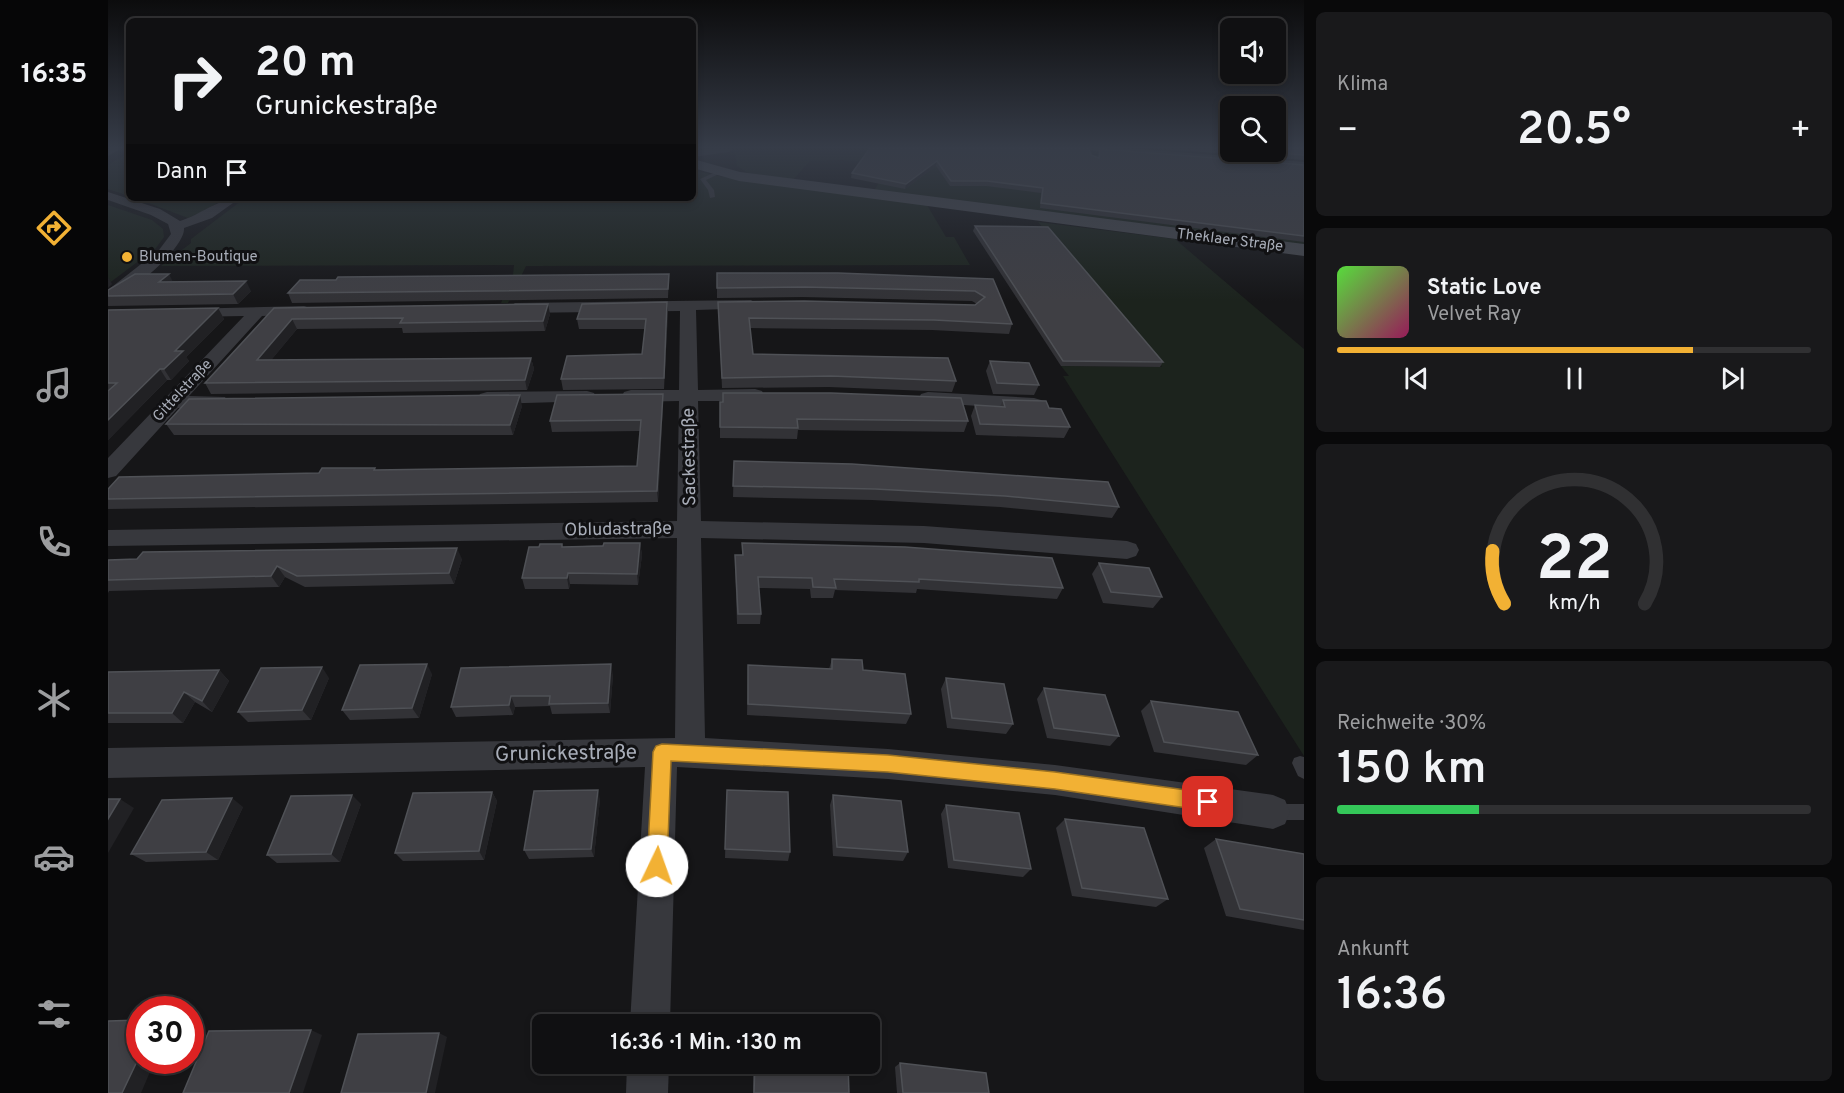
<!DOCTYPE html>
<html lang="de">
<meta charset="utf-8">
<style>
:root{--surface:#101012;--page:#19191b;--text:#f1f3f6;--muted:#9c9d9f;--line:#303032;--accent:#f2b134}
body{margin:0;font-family:Overpass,sans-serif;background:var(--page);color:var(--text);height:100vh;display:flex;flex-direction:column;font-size:22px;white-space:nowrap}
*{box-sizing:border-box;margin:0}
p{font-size:20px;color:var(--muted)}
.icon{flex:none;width:33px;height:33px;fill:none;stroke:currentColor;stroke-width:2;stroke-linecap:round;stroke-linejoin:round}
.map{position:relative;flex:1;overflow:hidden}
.panel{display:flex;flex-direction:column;gap:12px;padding:12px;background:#09090a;width:540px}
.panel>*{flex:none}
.top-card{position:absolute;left:18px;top:18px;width:570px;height:183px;border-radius:9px;box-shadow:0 3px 9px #0003,0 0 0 2px var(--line);background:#101012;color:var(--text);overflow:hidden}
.fabs{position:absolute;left:1112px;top:18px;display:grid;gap:12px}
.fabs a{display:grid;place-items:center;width:66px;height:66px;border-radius:9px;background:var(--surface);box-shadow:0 3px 9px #0003,0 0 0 2px var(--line);font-size:30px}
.speed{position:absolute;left:18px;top:996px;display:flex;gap:12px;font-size:30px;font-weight:700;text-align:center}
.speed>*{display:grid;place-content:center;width:78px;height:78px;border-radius:50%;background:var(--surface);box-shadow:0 3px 9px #0003,0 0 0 2px var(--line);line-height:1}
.speed .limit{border:9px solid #d22;background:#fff;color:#111}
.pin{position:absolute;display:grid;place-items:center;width:51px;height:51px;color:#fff;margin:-26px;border-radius:12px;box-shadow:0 3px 9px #0006}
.me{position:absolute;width:66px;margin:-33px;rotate:3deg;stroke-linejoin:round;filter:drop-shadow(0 0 4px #0008)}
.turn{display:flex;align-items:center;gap:21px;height:126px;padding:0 30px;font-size:27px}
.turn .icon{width:78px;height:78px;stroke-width:2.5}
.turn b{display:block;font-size:42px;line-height:51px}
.then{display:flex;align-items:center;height:57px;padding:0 30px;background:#0003;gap:12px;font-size:22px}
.big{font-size:45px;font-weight:600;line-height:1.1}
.panel .widget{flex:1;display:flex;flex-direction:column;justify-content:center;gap:9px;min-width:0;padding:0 21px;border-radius:9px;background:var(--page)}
.panel .dial{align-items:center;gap:0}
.dial svg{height:156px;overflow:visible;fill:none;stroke:var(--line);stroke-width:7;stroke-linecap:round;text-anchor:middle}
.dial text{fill:var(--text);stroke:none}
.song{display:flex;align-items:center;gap:18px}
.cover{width:72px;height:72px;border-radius:9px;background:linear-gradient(135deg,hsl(110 70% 55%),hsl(330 70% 35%))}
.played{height:6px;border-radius:3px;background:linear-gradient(90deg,var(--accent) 75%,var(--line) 75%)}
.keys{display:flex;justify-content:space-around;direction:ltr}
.heat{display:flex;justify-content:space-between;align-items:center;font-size:33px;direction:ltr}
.charge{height:9px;border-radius:4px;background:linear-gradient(90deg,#34c759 30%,var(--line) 0)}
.trip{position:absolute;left:424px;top:1014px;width:348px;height:60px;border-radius:9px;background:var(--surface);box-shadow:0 3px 9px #0003,0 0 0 2px var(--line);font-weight:600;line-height:60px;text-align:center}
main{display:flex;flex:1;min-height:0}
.tabs{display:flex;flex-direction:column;width:108px;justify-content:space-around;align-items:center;background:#060607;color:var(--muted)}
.tabs .icon{width:42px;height:42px}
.tabs .active{color:var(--accent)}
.tabs b{font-size:27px;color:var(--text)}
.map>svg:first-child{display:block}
</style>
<main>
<nav class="tabs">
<b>16:35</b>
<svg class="icon active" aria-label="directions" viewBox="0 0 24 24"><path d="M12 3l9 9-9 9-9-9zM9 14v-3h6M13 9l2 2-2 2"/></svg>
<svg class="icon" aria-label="music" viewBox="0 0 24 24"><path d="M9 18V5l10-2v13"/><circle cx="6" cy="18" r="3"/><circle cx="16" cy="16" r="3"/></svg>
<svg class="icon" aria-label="phone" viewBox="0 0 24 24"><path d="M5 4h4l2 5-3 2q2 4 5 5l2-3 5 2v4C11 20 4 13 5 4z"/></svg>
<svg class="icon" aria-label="climate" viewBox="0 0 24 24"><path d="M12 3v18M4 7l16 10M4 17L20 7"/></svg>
<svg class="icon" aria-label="car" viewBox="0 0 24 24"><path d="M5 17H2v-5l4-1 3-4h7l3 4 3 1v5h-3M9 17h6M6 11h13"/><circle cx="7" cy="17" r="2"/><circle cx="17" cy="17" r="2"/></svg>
<svg class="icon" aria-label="filters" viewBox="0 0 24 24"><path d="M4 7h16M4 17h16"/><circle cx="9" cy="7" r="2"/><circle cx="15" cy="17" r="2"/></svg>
</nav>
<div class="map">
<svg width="1196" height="1093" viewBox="0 0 1196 1093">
<rect width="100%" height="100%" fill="#161618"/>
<g fill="#1c231d">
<polygon points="626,148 949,148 1196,168 1196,246 766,191 781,164 733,160 702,161 685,180 640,173 629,166"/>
<polygon points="21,152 21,196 0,189 0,165"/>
<polygon points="585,170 610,176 819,205 838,237 846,237 862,265 418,266 400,303 393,303 405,275 406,265 53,266 83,243 83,239 137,198 585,198"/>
<polygon points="27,198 116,198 102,208 80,218"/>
<polygon points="0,205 44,220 55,229 56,237 48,248 0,284"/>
<polygon points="930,222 1067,239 1196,349 1196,756 955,376 961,376 953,366 1054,367"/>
</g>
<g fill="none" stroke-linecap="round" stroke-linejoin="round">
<g fill="#37383d" fill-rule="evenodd">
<polygon points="610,171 615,172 598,180 606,190 607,197 602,198 600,190 592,179"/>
<polygon points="1192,756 1196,757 1196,779 1190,776 1184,763 1186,758"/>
<polygon points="1167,804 1196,804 1196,820 1167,820 1161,818 1159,812 1161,806"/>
</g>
<g fill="#37383d" fill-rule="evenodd">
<polygon points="2,148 14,148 0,156 0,149"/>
<polygon points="609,148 626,149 621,152 585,157 585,151"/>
<polygon points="980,148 1018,148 1196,162 1196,168 985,151"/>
<path d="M0 192 52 209 72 221C92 215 111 198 132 198L104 218 76 228C78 248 18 297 0 302V290L51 250 63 234 60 224 43 215 0 200Z"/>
<polygon points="643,300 651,305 649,308 588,310 590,390 647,389 654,391 656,395 654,399 647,401 590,401 593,521 816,526 1019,541 1028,544 1031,550 1028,556 1019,559 816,543 593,538 597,738 780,749 947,765 1165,795 1177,800 1182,812 1177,824 1165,829 947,795 780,779 569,767 562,1024 522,1024 537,767 0,778 0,748 567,738 569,538 0,546 0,530 569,521 571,401 523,402 516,400 514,396 516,392 523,390 571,390 572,311 407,313 399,308 407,303"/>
<polygon points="196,306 202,308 204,311 202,314 154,316 81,396 117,397 119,401 117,405 70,408 8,476 0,478 0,458 136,316 80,317 74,315 72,312 74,309"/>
<polygon points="479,391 486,393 488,397 486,401 379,404 372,402 370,398 372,394 379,392"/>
<polygon points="820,392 926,398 933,400 936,404 933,408 926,410 813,402 811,398 813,394"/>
<polygon points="519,1064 561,1064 560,1093 518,1093"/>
</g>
<polygon fill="#45474d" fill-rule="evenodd" points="585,159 632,172 1196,244 1196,256 631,181 585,168"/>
</g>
<g fill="#323236">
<polygon points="1041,148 1082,148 1081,151"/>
<polygon points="1084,148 1122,148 1122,152 1167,152 1196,148 1196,160 1082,151"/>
<polygon points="762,149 983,155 990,157 992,149 1196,165 1196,242 932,208 933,193 878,186 842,186 828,166 797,189 743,178 744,173"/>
<polygon points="867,226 1055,362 1052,367 953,366 865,231"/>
<polygon points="609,273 885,279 904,324 901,334 824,330 642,328 645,354 848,381 844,392 721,387 614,388 610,302 867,305 869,304 864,301 695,297 609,298"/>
<polygon points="561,274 560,298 184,303 180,293 228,280"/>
<polygon points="65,281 143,291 130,304 0,306 0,290"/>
<polygon points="559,302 560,312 556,389 455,390 453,379 534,354 537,329 471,329 469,319"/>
<polygon points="110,308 116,319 78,357 81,361 63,380 59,380 0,440 0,310"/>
<polygon points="166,308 442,314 437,331 295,333 294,328 189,329 163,360 423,358 426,369 419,390 103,394 97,383"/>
<polygon points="882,361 931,385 926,395 885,394 878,371"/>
<polygon points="615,393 860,421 856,432 690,430 689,439 612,438 612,402 614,402"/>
<polygon points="555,394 555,404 550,502 0,509 0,489 211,473 268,470 529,466 532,431 444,432 442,421"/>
<polygon points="895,400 962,427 956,438 868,435 863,416 867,405 892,407"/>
<polygon points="414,406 405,435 66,435 58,424"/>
<polygon points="626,461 1011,507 1004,518 892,507 764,500 625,497"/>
<polygon points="532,543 534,555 530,585 462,584 461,589 417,589 414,578 455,547"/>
<polygon points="634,543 955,588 949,599 809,589 808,593 727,590 725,598 703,598 702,589 651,588 653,614 652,624 629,624 627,565 627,555 634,555"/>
<polygon points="354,559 346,584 197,587 177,577 171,587 1,591 0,593 0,560"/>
<polygon points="991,563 1054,597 1045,608 995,603 984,574"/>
<polygon points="724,659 755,670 803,714 798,724 639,715 640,665 721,669"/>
<polygon points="111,670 121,681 104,712 87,702 75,723 0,723 0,672"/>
<polygon points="324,674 311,718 242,720 234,710"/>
<polygon points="505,675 502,713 444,714 442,706 407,707 405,715 348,717 343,707"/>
<polygon points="221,678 203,720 140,722 130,712"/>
<polygon points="838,678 905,724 898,734 839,728 833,689"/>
<polygon points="936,688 1011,736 1002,746 939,738 929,699"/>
<polygon points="1043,701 1150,755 1138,765 1046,752 1033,711"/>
<polygon points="619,790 682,852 680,861 617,858"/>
<polygon points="384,792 389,801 376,860 295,861 287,853"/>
<polygon points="725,795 800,852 795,861 725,856 722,805"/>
<polygon points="492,799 486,857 421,859 416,850"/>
<polygon points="253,804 232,862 169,863 159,855"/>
<polygon points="838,805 923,869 915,877 840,868 833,814"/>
<polygon points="135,807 110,860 38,862 23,854"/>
<polygon points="957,819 1060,899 1048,907 964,896 948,828"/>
<polygon points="1108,839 1196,854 1196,930 1118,916 1096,848"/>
<polygon points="792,1063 881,1093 789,1093 787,1067"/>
<polygon points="645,1064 740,1064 741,1093 645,1093"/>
</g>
<g fill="#212124">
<polygon points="585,148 600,148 585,150"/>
<polygon points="829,161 828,166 797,189 798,184"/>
<polygon points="61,274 66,284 51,282"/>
<polygon points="0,277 4,284 0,288"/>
<polygon points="138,281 143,291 130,304 125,294"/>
<polygon points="559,302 560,312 556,389 556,378"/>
<polygon points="440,304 442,314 437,331 435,321"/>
<polygon points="110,308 116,319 78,357 81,361 63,380 56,369 67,351"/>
<polygon points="184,319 189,329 155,370 149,360"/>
<polygon points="423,358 426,369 419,390 417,380"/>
<polygon points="52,369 59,380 0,440 0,420"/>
<polygon points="555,394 555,404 550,502 549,491"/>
<polygon points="412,395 414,406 405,435 402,425"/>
<polygon points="532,543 534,555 530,585 529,574"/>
<polygon points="349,548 354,559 346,584 341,573"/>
<polygon points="169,566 177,577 171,587 163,576"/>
<polygon points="460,573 462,584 461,589 459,578"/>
<polygon points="319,664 324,674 311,718 304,708"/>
<polygon points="503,664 505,675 502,713 500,703"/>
<polygon points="214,667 221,678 203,720 194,710"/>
<polygon points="111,670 121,681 104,712 94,701"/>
<polygon points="76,692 87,702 75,723 64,713"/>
<polygon points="403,696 407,707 405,715 401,705"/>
<polygon points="490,790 492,799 486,857 483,849"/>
<polygon points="384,792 389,801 376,860 371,851"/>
<polygon points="244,795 253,804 232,862 223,854"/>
<polygon points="124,798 135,807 110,860 98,852"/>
<polygon points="12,799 26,808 0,853 0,819"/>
<polygon points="203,1030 214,1035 195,1093 181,1093"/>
<polygon points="331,1033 339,1037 327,1093 318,1093"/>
<polygon points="32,1055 32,1060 47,1060 33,1093 14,1093"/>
</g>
<g fill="#3f3f44" stroke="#4f5156" stroke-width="1.5">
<polygon points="762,148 981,148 983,155 991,158 992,149 1196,165 1196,236 933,203 935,188 879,181 843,181 829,161 798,184 744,173"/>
<polygon points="1104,148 1122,148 1122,149"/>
<polygon points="1167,148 1196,148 1196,155 1156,152 1167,152"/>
<polygon points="867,226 940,227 1055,362 955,361"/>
<polygon points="609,273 730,273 885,279 904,324 826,320 641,318 645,354 840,358 848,381 723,376 614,378 610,302 696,301 867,305 877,297 867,291 696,287 609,288"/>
<polygon points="27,274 61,274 51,282 138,281 125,294 0,296 0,290"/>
<polygon points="561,274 560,289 180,293 192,280 228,280 230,277"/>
<polygon points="559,302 556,378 453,379 459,356 534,354 538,319 469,319 474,304"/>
<polygon points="440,304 435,321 292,323 295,318 184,319 149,360 423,358 417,380 97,383 166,308"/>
<polygon points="110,308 67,351 75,351 56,369 52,369 0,420 0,391 9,383 0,383 0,310"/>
<polygon points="882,361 921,363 931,385 889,383"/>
<polygon points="615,393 723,393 853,398 860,421 689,419 690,428 612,427 612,402 615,402"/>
<polygon points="555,394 549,491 0,499 0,489 11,477 211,473 214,468 267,468 266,470 529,466 533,420 442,421 449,395"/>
<polygon points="412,395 402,425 58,424 81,399"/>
<polygon points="895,400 938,401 941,408 953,409 962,427 872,424 867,405 897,407"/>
<polygon points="626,461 744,464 1000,482 1011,507 897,496 767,489 625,486"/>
<polygon points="496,543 532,543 529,574 460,573 459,578 414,578 421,547 431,547 432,544 454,544 454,547 495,546"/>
<polygon points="634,543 797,547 944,558 955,588 811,579 811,582 726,579 728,588 705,587 704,578 650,577 653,614 630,614 627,555 635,555"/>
<polygon points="349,548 341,573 189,576 169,566 163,576 0,580 0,560 29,559 35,552"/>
<polygon points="991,563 1041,568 1054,597 1003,592"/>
<polygon points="724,659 754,660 755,670 797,674 803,714 640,704 640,665 724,669"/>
<polygon points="319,664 304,708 234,710 252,665"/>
<polygon points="503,664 500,703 441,704 442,696 403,696 401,705 343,707 353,668"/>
<polygon points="214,667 194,710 130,712 153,668"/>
<polygon points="111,670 94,701 76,692 64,713 0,713 0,672"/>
<polygon points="838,678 896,684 905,724 844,718"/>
<polygon points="936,688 997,695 1011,736 946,728"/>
<polygon points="1043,701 1130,712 1150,755 1056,742"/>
<polygon points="490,790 483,849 416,850 426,791"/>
<polygon points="619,790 680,792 682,852 617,849"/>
<polygon points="384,792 371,851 287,853 305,793"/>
<polygon points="244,795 223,854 159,855 183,796"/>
<polygon points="725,795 793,801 800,852 729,847"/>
<polygon points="124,798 98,852 23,854 54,800"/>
<polygon points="0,799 12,799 0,819"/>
<polygon points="838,805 911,813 923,869 846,860"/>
<polygon points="957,819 1036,828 1060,899 974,888"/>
<polygon points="1108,839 1196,854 1196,920 1132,909"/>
<polygon points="32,1020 32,1055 14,1093 0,1093 0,1021"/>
<polygon points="203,1030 181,1093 75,1093 101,1031"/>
<polygon points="331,1033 318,1093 233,1093 250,1034"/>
<polygon points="792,1063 878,1073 881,1093 795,1093"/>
<polygon points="647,1064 740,1064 741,1093 646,1093"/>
</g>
<linearGradient id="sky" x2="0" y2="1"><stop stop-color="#0c0c0d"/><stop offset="0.49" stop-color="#363c48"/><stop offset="1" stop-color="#363c48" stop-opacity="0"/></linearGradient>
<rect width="1196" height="301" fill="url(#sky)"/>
<polygon fill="#f2b134" stroke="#9d7322" stroke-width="1.5" points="554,744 780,755 947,772 1100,793 1106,796 1109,802 1106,809 1100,811 947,789 780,772 563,761 559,866 556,873 549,876 542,873 539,866 545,752 548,746"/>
<circle fill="#f2b134" stroke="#111113" stroke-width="2" cx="19" cy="257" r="6"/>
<g text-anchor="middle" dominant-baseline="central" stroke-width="6" stroke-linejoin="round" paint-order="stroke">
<g font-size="15" fill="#a8adb8" stroke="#111113">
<text transform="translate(1122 241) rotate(7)">Theklaer Straße</text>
<text transform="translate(75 391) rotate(-47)">Gittelstraße</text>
</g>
<g font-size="15" fill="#a8adb8" stroke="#111113" text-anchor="start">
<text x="31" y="257">Blumen-Boutique</text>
</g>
<g font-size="18" fill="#a8adb8" stroke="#111113">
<text transform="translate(582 457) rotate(-91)">Sackestraße</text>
<text transform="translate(510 530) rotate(-1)">Obludastraße</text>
</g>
<g font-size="21" fill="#a8adb8" stroke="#111113">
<text transform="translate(458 754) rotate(-1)">Grunickestraße</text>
</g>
</g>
</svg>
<div class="fabs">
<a><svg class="icon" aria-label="sound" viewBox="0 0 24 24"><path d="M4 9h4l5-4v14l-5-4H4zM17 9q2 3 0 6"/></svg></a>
<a><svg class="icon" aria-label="search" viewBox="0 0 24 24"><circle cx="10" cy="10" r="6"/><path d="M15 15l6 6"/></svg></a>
</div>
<div class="speed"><div class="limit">30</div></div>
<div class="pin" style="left:1100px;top:802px;background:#d93025"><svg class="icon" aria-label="arrive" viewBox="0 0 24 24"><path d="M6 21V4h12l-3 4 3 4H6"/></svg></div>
<svg class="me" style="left:549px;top:866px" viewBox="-20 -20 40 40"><circle r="19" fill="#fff"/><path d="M0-13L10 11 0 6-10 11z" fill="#f2b134"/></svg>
<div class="trip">16:36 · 1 Min. · 130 m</div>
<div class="top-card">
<div class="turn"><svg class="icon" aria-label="right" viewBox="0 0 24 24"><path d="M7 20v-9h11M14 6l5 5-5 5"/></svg><div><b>20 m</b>Grunickestraße</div></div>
<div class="then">Dann<svg class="icon" aria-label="arrive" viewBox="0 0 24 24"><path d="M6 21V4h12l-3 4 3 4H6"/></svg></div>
</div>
</div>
<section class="panel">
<div class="widget"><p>Klima</p>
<div class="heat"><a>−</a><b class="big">20.5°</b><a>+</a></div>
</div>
<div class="widget">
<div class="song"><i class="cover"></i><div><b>Static Love</b><p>Velvet Ray</p></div></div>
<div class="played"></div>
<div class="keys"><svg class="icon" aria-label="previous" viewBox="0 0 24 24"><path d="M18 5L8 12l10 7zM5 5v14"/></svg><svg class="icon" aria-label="pause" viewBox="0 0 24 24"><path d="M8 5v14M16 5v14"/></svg><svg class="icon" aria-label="next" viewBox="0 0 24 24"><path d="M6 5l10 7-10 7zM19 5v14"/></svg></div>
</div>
<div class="widget dial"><svg viewBox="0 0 100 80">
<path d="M14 69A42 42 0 1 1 86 69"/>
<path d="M14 69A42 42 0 0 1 8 42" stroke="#f2b134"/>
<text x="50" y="56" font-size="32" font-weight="700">22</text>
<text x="50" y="72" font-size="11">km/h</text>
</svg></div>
<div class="widget"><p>Reichweite · 30%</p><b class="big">150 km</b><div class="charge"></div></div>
<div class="widget"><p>Ankunft</p><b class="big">16:36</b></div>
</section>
</main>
